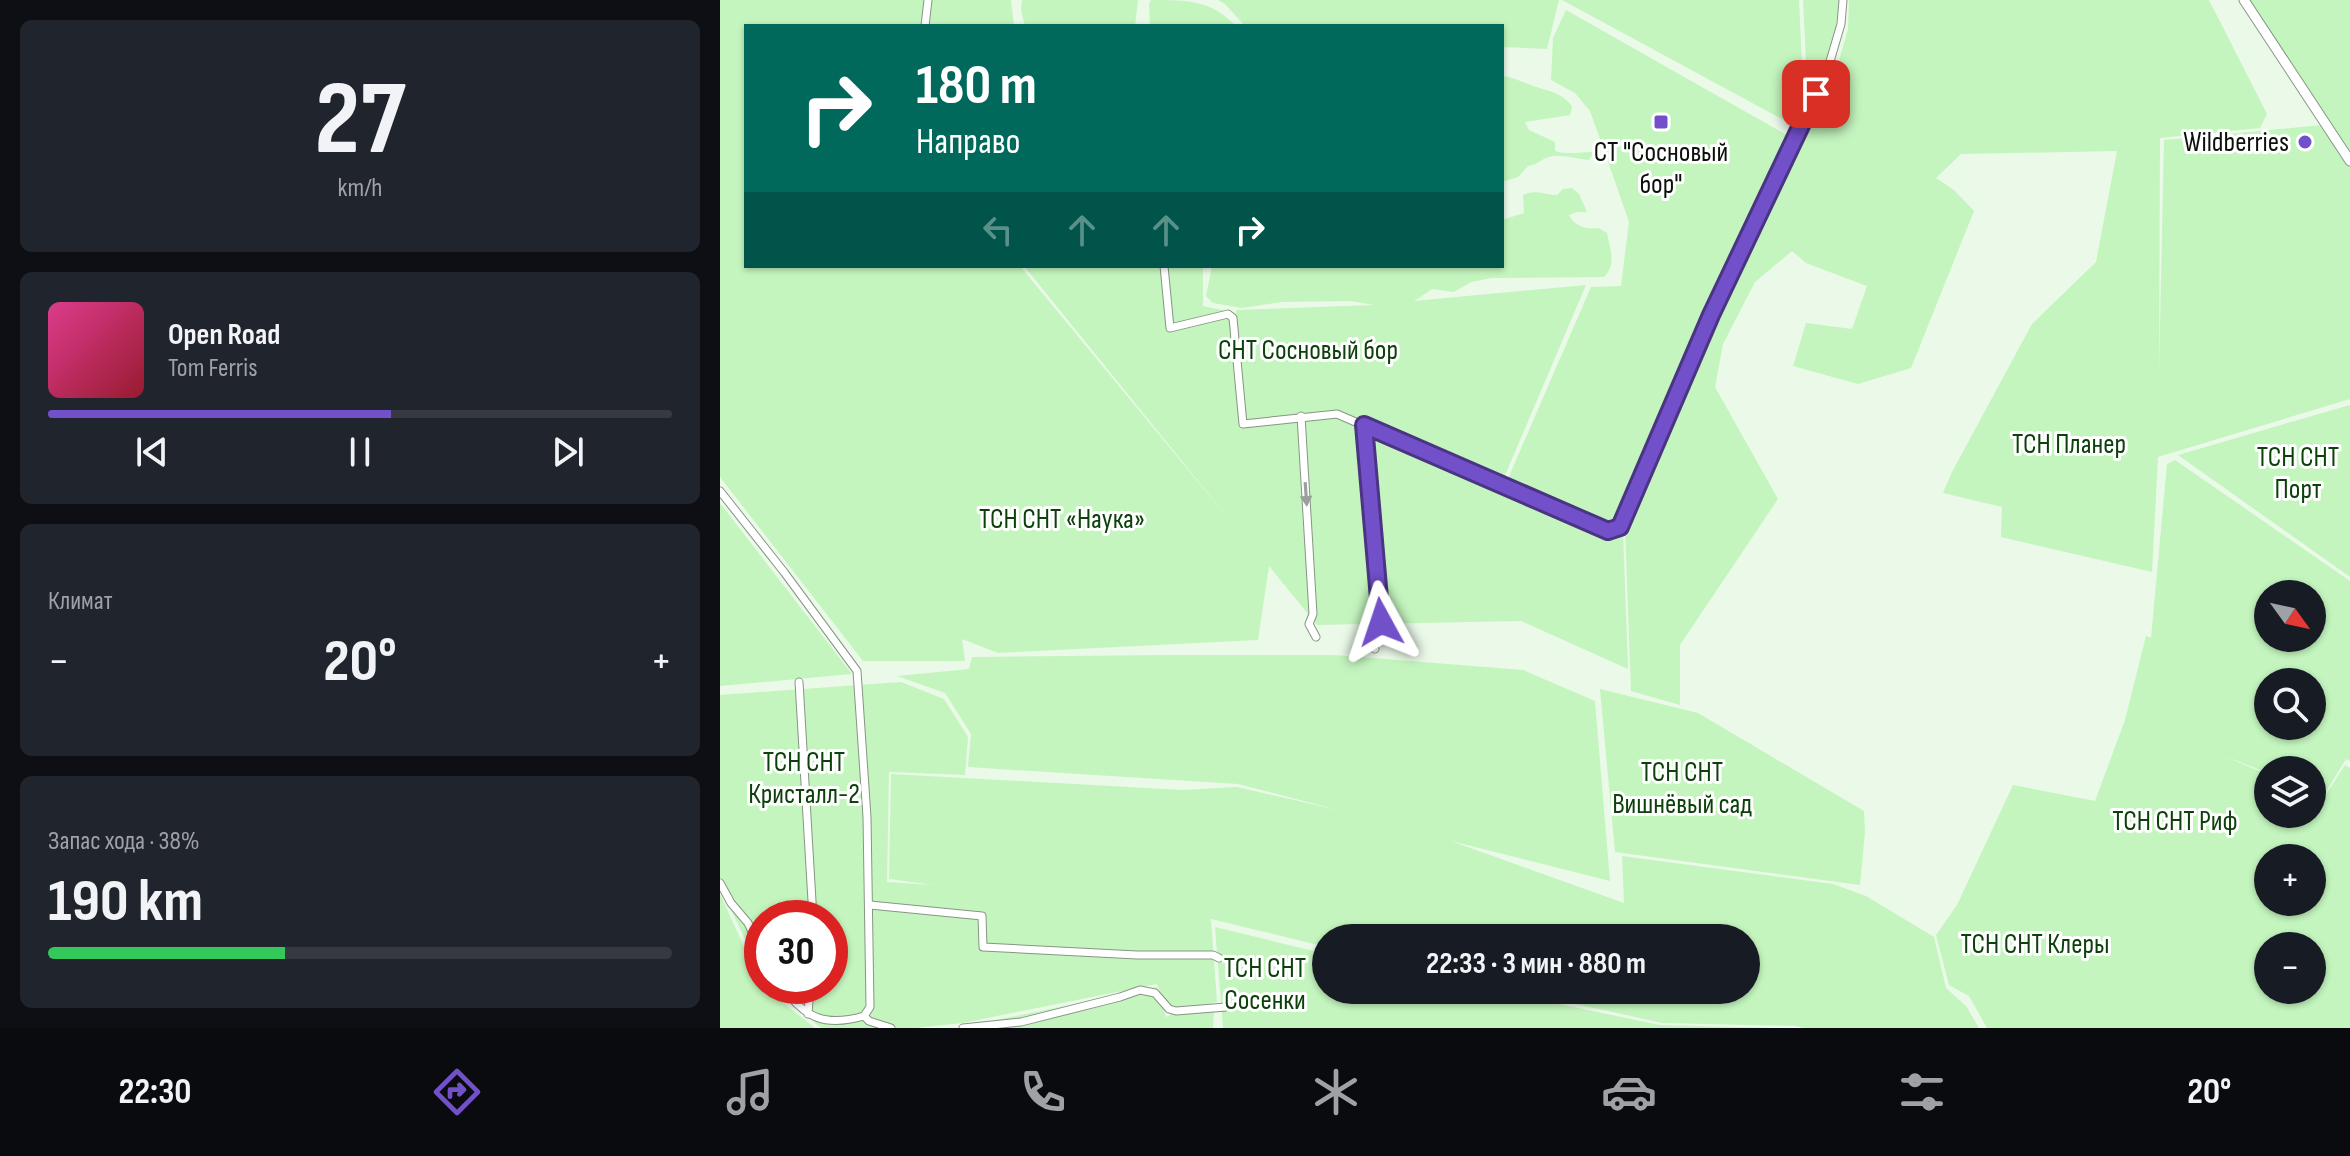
<!DOCTYPE html>
<html lang="ru">
<meta charset="utf-8">
<style>
:root{--surface:#171b24;--page:#20242c;--text:#f1f3f6;--muted:#9ea1a6;--line:#363941;--accent:#7250c9}
body{margin:0;font-family:"Sofia Sans Condensed",sans-serif;background:var(--page);color:var(--text);height:100vh;display:flex;flex-direction:column;font-size:30px;white-space:nowrap}
*{box-sizing:border-box;margin:0}
p{font-size:26px;color:var(--muted)}
.icon{flex:none;width:44px;height:44px;fill:none;stroke:currentColor;stroke-width:2;stroke-linecap:round;stroke-linejoin:round}
.map{position:relative;flex:1;overflow:hidden}
.side{display:flex;flex-direction:column;gap:20px;padding:20px;background:#0d0f14;width:720px}
.side>*{flex:none}
.banner{position:absolute;left:24px;top:24px;width:760px;height:244px;border-radius:0px;box-shadow:0 2px 6px #0004;background:#00695c;color:#fff;overflow:hidden}
.needle{width:52px;rotate:123deg}
.controls{position:absolute;left:1534px;top:580px;display:grid;gap:16px}
.controls a{display:grid;place-items:center;width:72px;height:72px;border-radius:50%;background:var(--surface);box-shadow:0 2px 6px #0004;font-size:40px}
.speed{position:absolute;left:24px;top:900px;display:flex;gap:16px;font-size:40px;font-weight:700;text-align:center}
.speed>*{display:grid;place-content:center;width:104px;height:104px;border-radius:50%;background:var(--surface);box-shadow:0 2px 6px #0004;line-height:1}
.speed .limit{border:12px solid #d22;background:#fff;color:#111}
.pin{position:absolute;display:grid;place-items:center;width:68px;height:68px;color:#fff;margin:-34px;border-radius:16px;box-shadow:0 4px 12px #0006}
.me{position:absolute;width:88px;margin:-44px;rotate:355deg;stroke-linejoin:round;filter:drop-shadow(0 0 6px #0008)}
.turn{display:flex;align-items:center;gap:28px;height:168px;padding:0 40px;font-size:36px}
.turn .icon{width:104px;height:104px;stroke-width:2.5}
.turn b{display:block;font-size:56px;line-height:68px}
.lanes{display:flex;align-items:center;height:76px;padding:0 40px;background:#0003;justify-content:center;gap:40px;direction:ltr}
.lanes .off{opacity:.35}
.big{font-size:60px;font-weight:700;line-height:1.1}
.side .card{flex:1;display:flex;flex-direction:column;justify-content:center;gap:12px;min-width:0;padding:0 28px;border-radius:12px;background:var(--page)}
.side .dial{align-items:center;gap:0}
.dial b{font-size:104px;line-height:1}
.song{display:flex;align-items:center;gap:24px}
.cover{width:96px;height:96px;border-radius:12px;background:linear-gradient(135deg,hsl(330 70% 55%),hsl(350 70% 35%))}
.played{height:8px;border-radius:4px;background:linear-gradient(90deg,var(--accent) 55%,var(--line) 55%)}
.keys{display:flex;justify-content:space-around;direction:ltr}
.heat{display:flex;justify-content:space-between;align-items:center;font-size:44px;direction:ltr}
.charge{height:12px;border-radius:6px;background:linear-gradient(90deg,#34c759 38%,var(--line) 0)}
.trip{position:absolute;left:592px;top:924px;width:448px;height:80px;border-radius:40px;background:var(--surface);box-shadow:0 2px 6px #0004;font-weight:700;line-height:80px;text-align:center}
.menu{display:flex;height:128px;justify-content:space-around;align-items:center;background:#090b0e;color:var(--muted)}
.menu .icon{width:56px;height:56px}
.menu .active{color:var(--accent)}
.menu b{font-size:36px;color:var(--text)}
main{display:flex;flex:1;min-height:0}
.map>svg:first-child{display:block}
</style>
<main>
<section class="side">
<div class="card dial"><b>27</b><p>km/h</p></div>
<div class="card">
<div class="song"><i class="cover"></i><div><b>Open Road</b><p>Tom Ferris</p></div></div>
<div class="played"></div>
<div class="keys"><svg class="icon" aria-label="previous" viewBox="0 0 24 24"><path d="M18 5L8 12l10 7zM5 5v14"/></svg><svg class="icon" aria-label="pause" viewBox="0 0 24 24"><path d="M8 5v14M16 5v14"/></svg><svg class="icon" aria-label="next" viewBox="0 0 24 24"><path d="M6 5l10 7-10 7zM19 5v14"/></svg></div>
</div>
<div class="card"><p>Климат</p>
<div class="heat"><a>−</a><b class="big">20°</b><a>+</a></div>
</div>
<div class="card"><p>Запас хода · 38%</p><b class="big">190 km</b><div class="charge"></div></div>
</section>
<div class="map">
<svg width="1630" height="1028" viewBox="0 0 1630 1028">
<rect width="100%" height="100%" fill="#eaf9e8"/>
<g fill="#c4f5be" fill-rule="evenodd">
<path d="M0 0H291L294 26H26V266H300L512 523 304 266H483V306L516 313V310L654 305 630 301 562 302 522 308 493 303 486 296 492 266H782V220L804 213 803 195C817 189 823 195 837 195L843 189 852 188 859 194 867 212H857L849 215C854 226 867 230 879 228L887 233C890 250 897 264 884 277L772 278 751 282 734 292 712 289 694 301 866 285 783 480 903 532 908 669 801 621 597 625 549 566 538 640 278 653 242 639 245 661H143L0 477Z"/>
<polygon points="302,0 418,0 415,26 305,26 301,10"/>
<path d="M431 0C468 0 491 0 516 26H430L429 4Z"/>
<polygon points="498,0 839,0 827,49 782,47 782,26 525,26 505,4"/>
<polygon points="842,0 1079,0 1084,111 1075,126"/>
<path d="M1083 0H1119C1117 32 1108 77 1088 102Z"/>
<polygon points="1129,0 1489,0 1547,114 1540,128 1440,138 1439,372 1444,140 1602,125 1630,167 1630,399 1438,457 1432,572 1281,537 1282,507 1223,493 1232,472 1312,324 1376,262 1397,151 1241,154 1216,178 1234,190 1254,211 1191,368 1138,384 1073,366 1086,323 1132,329 1147,286 1086,263 1072,251 1035,282 1003,344 995,387 1058,499 960,645 960,705 911,691 905,527 1030,247 1116,71 1128,29"/>
<polygon points="1528,0 1630,0 1630,151 1621,138"/>
<polygon points="846,10 1072,138 992,302 896,527 787,481 871,287 901,286 909,222 884,150 870,111 855,93 831,80 833,38"/>
<path d="M782 76C792 77 797 80 806 83 824 91 839 90 852 106L850 115 805 122 809 130 835 142V151C847 155 861 152 874 152L869 160C858 159 845 155 833 156 823 157 818 165 808 166L798 177 782 182Z"/>
<polygon points="1630,405 1630,577 1458,455"/>
<path d="M1455 460 1630 581V761L1626 759 1604 795 1592 791V770H1548V773L1504 756 1548 775V814H1592V794L1603 799 1625 765 1630 768V1028H1267L1249 996 1229 985 1216 935 1237 905 1293 785 1375 801 1405 720 1426 636 1431 638 1447 464ZM1548 594H1592V638H1548ZM1548 682H1592V726H1548ZM1548 858H1592V902H1548ZM1548 946H1592V990H1548Z"/>
<polygon points="0,503 132,674 0,686"/>
<polygon points="450,655 614,655 803,670 875,701 890,881 731,841 904,903 902,856 1113,884 1146,896 1214,937 1226,988 1246,1006 1259,1028 1084,1028 1076,1026 942,1023 793,990 1026,990 1026,938 606,938 606,947 491,919 497,1002 447,1013 437,984 242,1023 196,1028 101,1028 52,986 110,986 110,918 42,918 42,974 12,912 0,881 0,695 181,682 224,699 248,737 245,775 169,772 167,882 214,885 169,879 171,774 463,790 517,787 618,810 518,784 248,767 251,734 225,693 177,676 249,669 252,657"/>
<polygon points="880,689 978,713 1144,811 1145,832 1140,885 895,852"/>
<polygon points="0,894 42,986 95,1028 0,1028"/>
<polygon points="495,927 606,954 606,990 772,990 940,1025 1052,1028 503,1028"/>
<polygon points="437,987 446,1017 454,1013 494,1011 493,1028 237,1028"/>
</g>
<g fill="none" stroke-linecap="round" stroke-linejoin="round">
<defs>
<g id="street">
<polyline points="205,26 208,0"/>
<polyline points="444,266 450,328 508,314 513,318 523,424 617,414 888,531 900,527 991,315 1028,233 1106,75 1121,24 1123,0"/>
<polyline points="581,416 593,614 589,624 596,637"/>
<polyline points="644,425 661,622 647,631 655,649"/>
<path d="M0 491 64 572 137 671 147 817 150 1007 144 1016C106 1027 85 1019 62 986"/>
<polyline points="79,682 93,918"/>
<polyline points="0,883 11,903 28,923 42,953"/>
<polyline points="150,905 262,916 263,947 417,955 493,955 499,958"/>
<polyline points="88,1014 90,986"/>
<polyline points="144,1016 149,1021 171,1028"/>
<polyline points="243,1028 301,1022 400,997 420,990 435,993 449,1009 456,1011 506,1007"/>
</g>
<polyline id="secondary" points="1524,0 1630,161"/>
</defs>
<use href="#street" stroke="#879585" stroke-width="9"/>
<use href="#secondary" stroke="#879585" stroke-width="11"/>
<use href="#street" stroke="#fff" stroke-width="7"/>
<use href="#secondary" stroke="#fff" stroke-width="9"/>
</g>
<defs><path id="oneway-solid" d="M-6-.8H1V-3.2L6.5 0L1 3.2V.8H-6Z" transform="scale(2)"/></defs>
<use fill="#9d9f9d" href="#oneway-solid" transform="translate(586 494) rotate(86)"/>
<g fill="none" stroke-linecap="round" stroke-linejoin="round">
<defs>
<polyline id="route" points="661,622 644,425 888,531 900,527 991,315 1096,94"/>
</defs>
<use href="#route" stroke="#4a3483" stroke-width="20"/>
<use href="#route" stroke="#7250c9" stroke-width="14"/>
</g>
<g fill="#7250c9" stroke="#fff" stroke-width="3">
<rect x="933" y="114" width="16" height="16" rx="4"/>
<circle cx="1585" cy="142" r="8"/>
</g>
<g text-anchor="middle" dominant-baseline="central" stroke-width="6" stroke-linejoin="round" paint-order="stroke">
<g font-size="28" fill="#0b100a" stroke="#fff" text-anchor="end">
<text x="1569" y="142">Wildberries</text>
<text x="941" y="152" text-anchor="middle">СТ "Сосновый<tspan x="941" dy="32">бор"</tspan></text>
</g>
<g font-size="28" fill="#0d410b" stroke="#fff">
<text x="588" y="350">СНТ Сосновый бор</text>
<text x="1349" y="444">ТСН Планер</text>
<text x="1578" y="457">ТСН СНТ<tspan x="1578" dy="32">Порт</tspan></text>
<text x="342" y="519">ТСН СНТ «Наука»</text>
<text x="84" y="762">ТСН СНТ<tspan x="84" dy="32">Кристалл-2</tspan></text>
<text x="962" y="772">ТСН СНТ<tspan x="962" dy="32">Вишнёвый сад</tspan></text>
<text x="1455" y="821">ТСН СНТ Риф</text>
<text x="1315" y="944">ТСН СНТ Клеры</text>
<text x="545" y="968">ТСН СНТ<tspan x="545" dy="32">Сосенки</tspan></text>
</g>
</g>
</svg>
<div class="controls">
<a><svg class="needle" viewBox="-14 -14 28 28"><path d="M0-13l5 13h-10z" fill="#e53935"/><path d="M0 13l5-13h-10z" fill="#9ea1a6"/></svg></a>
<a><svg class="icon" aria-label="search" viewBox="0 0 24 24"><circle cx="10" cy="10" r="6"/><path d="M15 15l6 6"/></svg></a>
<a><svg class="icon" aria-label="layers" viewBox="0 0 24 24"><path d="M12 4l9 5-9 5-9-5zM3 14l9 5 9-5"/></svg></a>
<a>+</a>
<a>−</a>
</div>
<div class="speed"><div class="limit">30</div></div>
<div class="pin" style="left:1096px;top:94px;background:#d93025"><svg class="icon" aria-label="arrive" viewBox="0 0 24 24"><path d="M6 21V4h12l-3 4 3 4H6"/></svg></div>
<svg class="me" style="left:661px;top:622px" viewBox="-20 -20 40 40"><path d="M0-17L14 15 0 8-14 15z" fill="#7250c9" stroke="#fff" stroke-width="4"/></svg>
<div class="trip">22:33 · 3 мин · 880 m</div>
<div class="banner">
<div class="turn"><svg class="icon" aria-label="right" viewBox="0 0 24 24"><path d="M7 20v-9h11M14 6l5 5-5 5"/></svg><div><b>180 m</b>Направо</div></div>
<div class="lanes"><svg class="icon off" aria-label="left" viewBox="0 0 24 24"><path d="M17 20v-9H6M10 6l-5 5 5 5"/></svg><svg class="icon off" aria-label="ahead" viewBox="0 0 24 24"><path d="M12 20V5M6 11l6-6 6 6"/></svg><svg class="icon off" aria-label="ahead" viewBox="0 0 24 24"><path d="M12 20V5M6 11l6-6 6 6"/></svg><svg class="icon" aria-label="right" viewBox="0 0 24 24"><path d="M7 20v-9h11M14 6l5 5-5 5"/></svg></div>
</div>
</div>
</main>
<nav class="menu">
<b>22:30</b>
<svg class="icon active" aria-label="directions" viewBox="0 0 24 24"><path d="M12 3l9 9-9 9-9-9zM9 14v-3h6M13 9l2 2-2 2"/></svg>
<svg class="icon" aria-label="music" viewBox="0 0 24 24"><path d="M9 18V5l10-2v13"/><circle cx="6" cy="18" r="3"/><circle cx="16" cy="16" r="3"/></svg>
<svg class="icon" aria-label="phone" viewBox="0 0 24 24"><path d="M5 4h4l2 5-3 2q2 4 5 5l2-3 5 2v4C11 20 4 13 5 4z"/></svg>
<svg class="icon" aria-label="climate" viewBox="0 0 24 24"><path d="M12 3v18M4 7l16 10M4 17L20 7"/></svg>
<svg class="icon" aria-label="car" viewBox="0 0 24 24"><path d="M5 17H2v-5l4-1 3-4h7l3 4 3 1v5h-3M9 17h6M6 11h13"/><circle cx="7" cy="17" r="2"/><circle cx="17" cy="17" r="2"/></svg>
<svg class="icon" aria-label="filters" viewBox="0 0 24 24"><path d="M4 7h16M4 17h16"/><circle cx="9" cy="7" r="2"/><circle cx="15" cy="17" r="2"/></svg>
<b>20°</b>
</nav>
